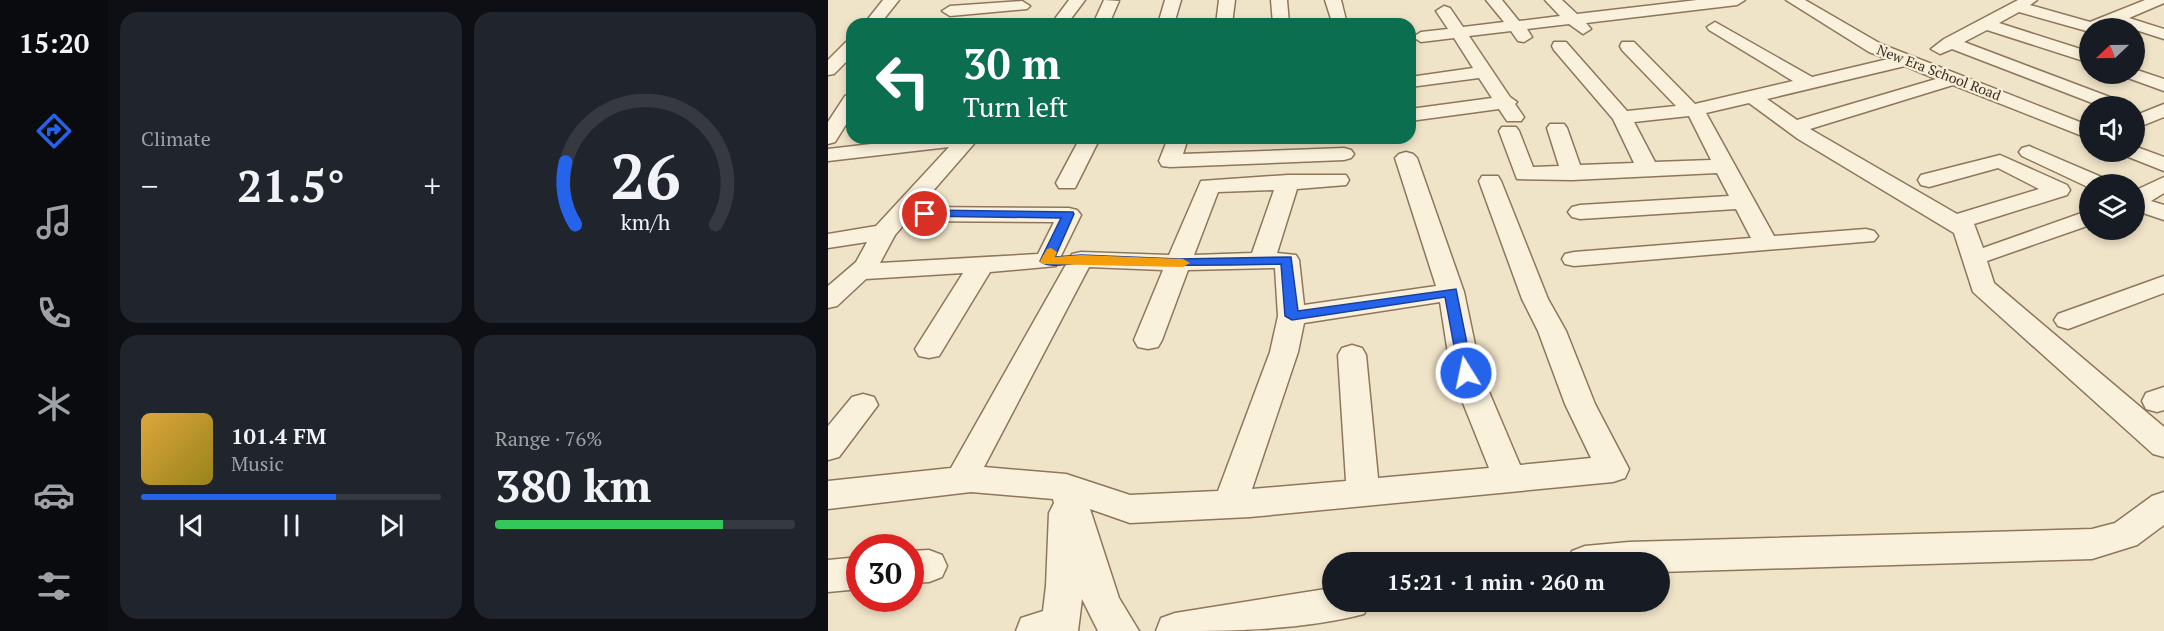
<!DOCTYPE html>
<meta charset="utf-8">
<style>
:root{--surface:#171b24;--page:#20242c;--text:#f1f3f6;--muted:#9ea1a6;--line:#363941;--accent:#2563eb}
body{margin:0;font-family:"PT Serif",serif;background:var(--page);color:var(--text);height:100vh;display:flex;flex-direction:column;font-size:22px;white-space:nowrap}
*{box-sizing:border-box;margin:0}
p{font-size:20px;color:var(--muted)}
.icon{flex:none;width:33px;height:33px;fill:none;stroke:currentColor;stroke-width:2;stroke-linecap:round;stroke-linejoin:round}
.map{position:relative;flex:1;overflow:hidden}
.side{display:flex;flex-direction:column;gap:12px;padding:12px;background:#0d0f14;width:720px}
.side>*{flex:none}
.top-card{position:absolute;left:18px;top:18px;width:570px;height:126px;border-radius:18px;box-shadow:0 3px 9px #0003;background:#0b6e4f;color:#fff;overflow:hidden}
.needle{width:39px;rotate:248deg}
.tools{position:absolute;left:1251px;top:18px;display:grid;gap:12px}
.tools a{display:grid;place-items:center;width:66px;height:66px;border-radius:50%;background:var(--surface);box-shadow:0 3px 9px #0003;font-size:30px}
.speed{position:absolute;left:18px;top:534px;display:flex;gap:12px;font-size:30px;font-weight:700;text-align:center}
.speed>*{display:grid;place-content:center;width:78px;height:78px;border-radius:50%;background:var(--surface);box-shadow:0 3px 9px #0003;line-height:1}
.speed .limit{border:9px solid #d22;background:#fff;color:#111}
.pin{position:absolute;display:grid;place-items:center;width:51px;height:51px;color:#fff;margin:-26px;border:3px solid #fff;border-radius:50%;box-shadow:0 2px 6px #0007}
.me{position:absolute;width:66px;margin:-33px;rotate:350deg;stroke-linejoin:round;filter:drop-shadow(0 0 4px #0008)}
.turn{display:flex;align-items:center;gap:21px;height:126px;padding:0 18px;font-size:27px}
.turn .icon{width:78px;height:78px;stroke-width:2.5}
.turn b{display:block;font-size:42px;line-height:51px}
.big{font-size:45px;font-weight:700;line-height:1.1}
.side .card{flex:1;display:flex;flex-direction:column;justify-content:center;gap:9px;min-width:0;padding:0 21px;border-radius:18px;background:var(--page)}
.side .dial{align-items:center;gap:0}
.dial svg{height:156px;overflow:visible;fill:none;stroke:var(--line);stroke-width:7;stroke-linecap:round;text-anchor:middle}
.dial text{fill:var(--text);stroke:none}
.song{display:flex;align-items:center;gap:18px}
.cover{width:72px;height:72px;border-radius:9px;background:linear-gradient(135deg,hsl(40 70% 55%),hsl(50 70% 35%))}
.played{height:6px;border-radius:3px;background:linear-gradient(90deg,var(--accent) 65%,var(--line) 65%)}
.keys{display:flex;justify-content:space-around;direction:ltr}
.heat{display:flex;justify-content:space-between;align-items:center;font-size:33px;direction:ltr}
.charge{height:9px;border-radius:4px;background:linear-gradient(90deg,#34c759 76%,var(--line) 0)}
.side .tiles{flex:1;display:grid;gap:12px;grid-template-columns:repeat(2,1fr)}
.trip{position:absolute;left:494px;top:552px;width:348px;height:60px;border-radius:30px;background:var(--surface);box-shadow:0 3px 9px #0003;font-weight:700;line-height:60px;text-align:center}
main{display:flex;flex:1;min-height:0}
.menu{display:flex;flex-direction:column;width:108px;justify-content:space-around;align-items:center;background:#090b0e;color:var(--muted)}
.menu .icon{width:42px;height:42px}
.menu .active{color:var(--accent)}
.menu b{font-size:27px;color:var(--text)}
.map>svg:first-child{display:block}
</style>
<main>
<nav class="menu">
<b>15:20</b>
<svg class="icon active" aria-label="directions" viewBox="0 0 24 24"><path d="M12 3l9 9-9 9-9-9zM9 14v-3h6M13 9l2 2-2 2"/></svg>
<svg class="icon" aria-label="music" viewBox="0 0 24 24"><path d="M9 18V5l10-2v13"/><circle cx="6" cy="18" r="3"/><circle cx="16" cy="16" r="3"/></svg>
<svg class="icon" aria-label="phone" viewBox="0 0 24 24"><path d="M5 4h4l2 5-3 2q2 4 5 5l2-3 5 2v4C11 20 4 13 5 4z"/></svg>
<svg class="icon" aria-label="climate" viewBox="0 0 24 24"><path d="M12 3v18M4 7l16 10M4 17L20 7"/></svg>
<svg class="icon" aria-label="car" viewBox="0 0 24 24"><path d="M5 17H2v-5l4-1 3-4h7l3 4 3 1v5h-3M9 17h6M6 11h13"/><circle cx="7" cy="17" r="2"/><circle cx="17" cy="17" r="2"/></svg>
<svg class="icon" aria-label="filters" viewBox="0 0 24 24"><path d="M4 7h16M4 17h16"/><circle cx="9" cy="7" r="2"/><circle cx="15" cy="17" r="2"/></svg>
</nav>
<section class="side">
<div class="tiles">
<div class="card"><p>Climate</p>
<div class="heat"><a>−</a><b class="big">21.5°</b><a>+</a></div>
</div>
<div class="card dial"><svg viewBox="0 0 100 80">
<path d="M14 69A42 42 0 1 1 86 69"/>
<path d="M14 69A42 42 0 0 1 9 37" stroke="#2563eb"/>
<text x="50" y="56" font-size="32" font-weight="700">26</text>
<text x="50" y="72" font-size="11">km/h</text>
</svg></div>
<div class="card">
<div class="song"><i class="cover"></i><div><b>101.4 FM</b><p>Music</p></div></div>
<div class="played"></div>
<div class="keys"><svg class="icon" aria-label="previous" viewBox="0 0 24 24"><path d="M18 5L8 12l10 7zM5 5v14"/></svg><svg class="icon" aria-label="pause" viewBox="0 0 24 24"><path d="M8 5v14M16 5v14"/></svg><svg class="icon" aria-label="next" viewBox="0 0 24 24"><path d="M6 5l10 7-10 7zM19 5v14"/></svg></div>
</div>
<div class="card"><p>Range · 76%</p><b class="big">380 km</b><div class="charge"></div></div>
</div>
</section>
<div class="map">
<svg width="1336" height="631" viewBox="0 0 1336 631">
<rect width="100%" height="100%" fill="#f0e4c8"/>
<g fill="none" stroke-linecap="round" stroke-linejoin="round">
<defs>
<g id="minor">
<polygon points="55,0 71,0 52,24 36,24"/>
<polygon points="241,0 257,0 239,24 223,24"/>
<polygon points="276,0 291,1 281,24 265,24"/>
<polygon points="337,0 353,0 346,24 330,24"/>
<polygon points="391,0 407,0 404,24 388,24"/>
<polygon points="443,0 459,0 461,24 445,24"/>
<polygon points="497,0 513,0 519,24 490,24 492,21 503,19"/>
<polygon points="658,0 674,0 691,21 732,16 717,0 734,0 749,14 869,0 917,0 909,5 758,23 763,29 755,34 741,24 699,29 704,37 696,42 690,41 683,31 641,36 682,97 689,102 687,104 696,117 693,121 679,121 671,109 582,121 582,109 664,98 651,78 582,87 582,77 645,68 626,38 593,42 585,37 593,32 620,29 608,11 616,6 622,8 635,27 676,22"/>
<path d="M958 0H977L1053 44 1262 126V139L1125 85 982 129 1129 214 1211 189 1170 168 1101 187 1093 185 1090 180 1093 175 1172 155 1239 185 1242 190 1239 195 1146 224 1155 248 1262 210V225L1159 261 1166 283 1336 427V457L1325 454 1145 292 1126 233 970 139 921 103 878 113 946 236 1038 229 1046 231 1050 236 1046 241 746 266 737 264 734 259 737 254 746 252 923 238 908 209 752 219 744 217 740 212 744 207 752 205 901 196 889 173 744 180 689 179 671 131 674 127H688L691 131 705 167 731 166 719 128 722 124H736L739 128 752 165 806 163 785 119 726 50 724 46 726 42H738L799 111 848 106 794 50 792 46 794 42H806L867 104 965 81 881 30 879 27 887 22 984 77 1060 59 1041 52ZM1077 66 1108 79 969 120 939 99ZM861 116 883 160 827 162 806 122Z"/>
<polygon points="1190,0 1209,0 1202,5 1262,22 1317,0 1336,0 1336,3 1301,18 1336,29 1336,39 1286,23 1274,28 1262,28 1262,32 1191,12 1171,23 1262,52 1262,63 1159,30 1136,42 1295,102 1297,106 1272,106 1124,49 1112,54 1103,49 1116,39"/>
<polygon points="194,1 202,6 199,9 122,16 114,11 122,6"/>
<polygon points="24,41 24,56 6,74 0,75 0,60 18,42"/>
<polygon points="1306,69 1336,79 1336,91 1300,78 1297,74 1306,74"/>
<polygon points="24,94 24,115 7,142 0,144 0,122 17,96"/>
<polygon points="1336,104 1336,117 1306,129 1306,116"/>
<path d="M95 138H151L91 207 241 208 249 210 253 215 228 266 162 272 111 356 101 358 91 356 87 349 135 273 38 279 9 306 0 308V286L28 262 39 242 0 248V234L48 226 121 147 0 161V149ZM79 221 226 222 210 254 52 263 67 235Z"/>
<polygon points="252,138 272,138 247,188 231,188 228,183"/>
<polygon points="340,138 360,138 355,154 516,148 523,150 526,154 523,158 516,160 342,167 334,166 331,161"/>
<polygon points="1201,146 1278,179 1281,184 1262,184 1262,188 1194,156 1191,152 1194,148"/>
<polygon points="1306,146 1336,157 1336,171 1298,156 1295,152 1306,152"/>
<path d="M578 152 585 154 589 158 636 292 653 373 692 465 763 458 737 404 710 331 694 299 651 181 654 176H670L673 181 720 299 738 331 767 404 801 469 797 478 785 482 422 517 302 523 262 509 291 598 311 631H270L254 599 250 631H188L193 618 215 611 218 586 221 513 226 503 225 499 143 492 0 509V481L123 468 244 254 253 252 341 255 373 181 460 175H518L521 180 518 185 469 189 449 253 468 255 471 260 476 305 608 286 567 158 571 154ZM446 190 424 253 366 255 390 192ZM261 267 335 270 306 340 310 347 320 349 330 347 334 340 360 270 447 268 450 316 442 352 390 491 302 495 238 474 156 467ZM612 302 623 373 661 468 550 478 538 355 534 348 524 345 514 348 510 355 518 481 424 489 470 352 476 323Z"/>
<polygon points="1336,177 1336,193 1323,201 1336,205 1336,220 1306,210 1306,191"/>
<polygon points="1336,276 1336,293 1240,329 1230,326 1226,320 1230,314"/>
<polygon points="1336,387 1336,410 1329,412 1318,409 1314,401 1318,393"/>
<polygon points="35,394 46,397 50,405 11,457 0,460 0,426 24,397"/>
<polygon points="1336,492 1336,525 1309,545 1264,559 831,572 831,562 739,562 744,551 757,546 801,542 1264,529 1287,523 1324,496"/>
<polygon points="101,550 114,555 119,566 114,577 101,582 82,583 82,551"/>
<polygon points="32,557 32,589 0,592 0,560"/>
<path d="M504 588V602H542L536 614C471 631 396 631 328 631L333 618 347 613Z"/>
</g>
</defs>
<use href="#minor" stroke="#8d765c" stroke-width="3"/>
<use href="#minor" fill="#faf1dc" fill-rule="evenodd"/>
</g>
<path fill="#2563eb" stroke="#184099" stroke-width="1.5" d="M97 210 245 212 246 214 227 257 253 255 351 259 463 257 470 311 628 289 645 373 638 378 631 373 617 297 464 320 457 316 453 264C387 266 323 266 257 263 245 262 221 270 212 261L233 218 93 216 91 214Z"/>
<polygon fill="#f59e0b" points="223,248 229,252 227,257 253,255 355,259 362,263 355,267 214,264 212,261 219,249"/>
<g text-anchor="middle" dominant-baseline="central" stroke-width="4.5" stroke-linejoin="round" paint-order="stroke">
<g font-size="14" fill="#3d2e20" stroke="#f7eed8">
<text transform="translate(1111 72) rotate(21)">New Era School Road</text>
</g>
</g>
</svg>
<div class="tools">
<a><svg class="needle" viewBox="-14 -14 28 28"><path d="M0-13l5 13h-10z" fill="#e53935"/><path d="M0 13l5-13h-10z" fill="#9ea1a6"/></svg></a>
<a><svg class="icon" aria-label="sound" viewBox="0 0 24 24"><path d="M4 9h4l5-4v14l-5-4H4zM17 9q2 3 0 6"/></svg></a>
<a><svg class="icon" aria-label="layers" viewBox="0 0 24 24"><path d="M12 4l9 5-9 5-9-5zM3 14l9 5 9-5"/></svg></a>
</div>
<div class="speed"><div class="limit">30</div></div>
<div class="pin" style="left:97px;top:214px;background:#d93025"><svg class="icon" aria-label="arrive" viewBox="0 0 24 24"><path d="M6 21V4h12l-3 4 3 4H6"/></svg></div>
<svg class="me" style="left:638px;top:373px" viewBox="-20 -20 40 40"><circle r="17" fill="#2563eb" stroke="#fff" stroke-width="3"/><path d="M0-11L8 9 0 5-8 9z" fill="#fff"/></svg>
<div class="trip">15:21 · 1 min · 260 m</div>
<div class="top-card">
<div class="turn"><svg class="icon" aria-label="left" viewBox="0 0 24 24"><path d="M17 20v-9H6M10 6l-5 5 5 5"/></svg><div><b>30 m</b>Turn left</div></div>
</div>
</div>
</main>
